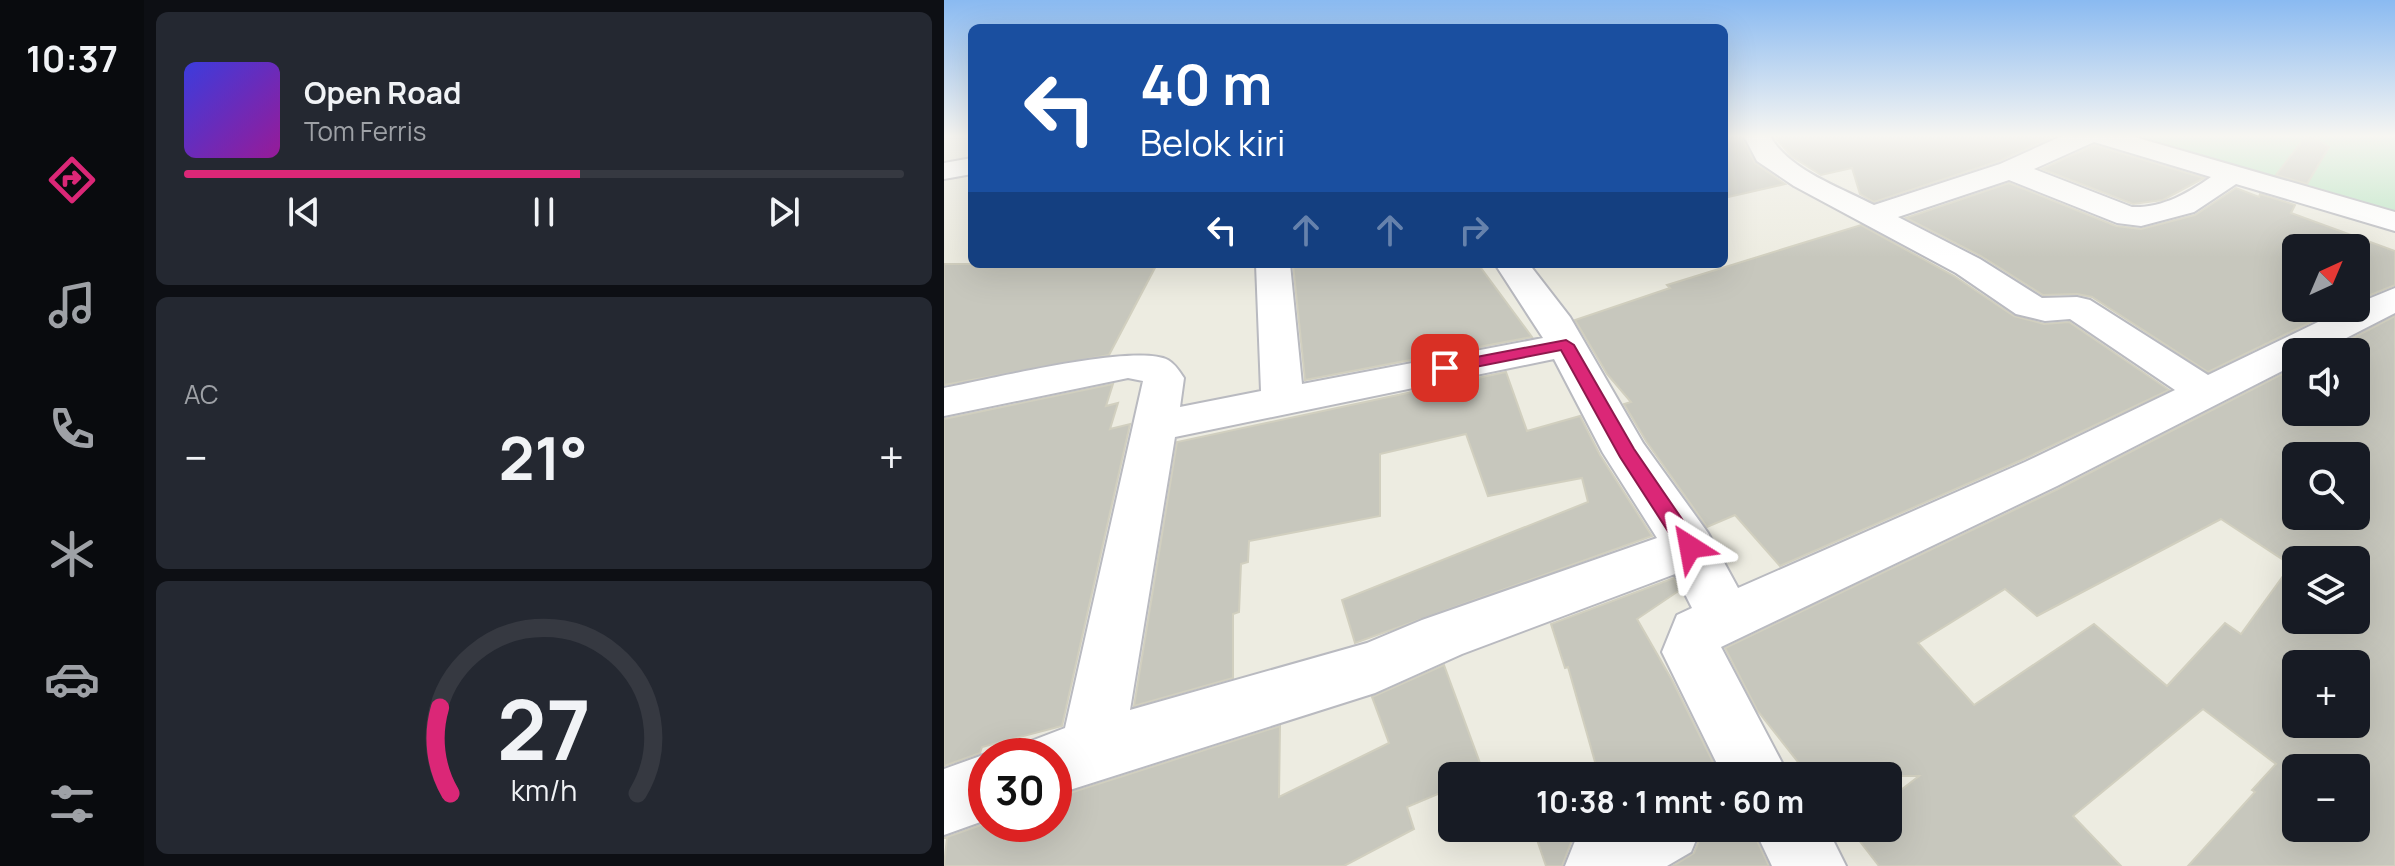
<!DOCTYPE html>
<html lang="id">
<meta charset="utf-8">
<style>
:root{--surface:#171b24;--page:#242831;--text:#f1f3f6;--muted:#9ea1a6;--line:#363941;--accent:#db2777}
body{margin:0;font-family:Manrope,sans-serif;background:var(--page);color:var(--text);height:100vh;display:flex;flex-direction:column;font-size:30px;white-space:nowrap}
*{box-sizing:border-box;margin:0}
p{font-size:26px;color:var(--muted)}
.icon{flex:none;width:44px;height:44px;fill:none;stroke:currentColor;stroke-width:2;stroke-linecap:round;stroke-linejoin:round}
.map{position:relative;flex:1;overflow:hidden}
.sheet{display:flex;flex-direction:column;gap:12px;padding:12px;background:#0d0f14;width:800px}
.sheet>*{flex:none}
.banner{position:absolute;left:24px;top:24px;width:760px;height:244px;border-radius:12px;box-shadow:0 8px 32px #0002;background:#1a4fa0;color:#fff;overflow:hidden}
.needle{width:52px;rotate:44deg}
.fabs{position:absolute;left:1338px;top:234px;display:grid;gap:16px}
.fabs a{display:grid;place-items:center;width:88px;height:88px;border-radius:12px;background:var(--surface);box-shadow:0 8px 32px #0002;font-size:40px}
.speed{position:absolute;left:24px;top:738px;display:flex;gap:16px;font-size:40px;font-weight:700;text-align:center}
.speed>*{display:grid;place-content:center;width:104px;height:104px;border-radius:50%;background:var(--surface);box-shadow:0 8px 32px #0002;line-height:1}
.speed .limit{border:12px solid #d22;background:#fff;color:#111}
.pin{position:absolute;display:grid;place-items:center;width:68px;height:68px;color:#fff;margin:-34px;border-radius:16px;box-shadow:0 4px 12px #0006}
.me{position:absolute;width:88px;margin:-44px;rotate:326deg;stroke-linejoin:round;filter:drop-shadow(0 0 6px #0008)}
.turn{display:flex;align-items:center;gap:28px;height:168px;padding:0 40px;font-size:36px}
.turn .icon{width:104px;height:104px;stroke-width:2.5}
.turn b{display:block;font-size:56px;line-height:68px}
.lanes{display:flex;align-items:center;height:76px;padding:0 40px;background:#0003;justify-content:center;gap:40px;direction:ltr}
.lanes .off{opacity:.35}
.big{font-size:60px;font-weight:700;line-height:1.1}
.sheet .tile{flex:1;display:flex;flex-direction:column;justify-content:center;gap:12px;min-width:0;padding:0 28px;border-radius:12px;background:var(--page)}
.sheet .dial{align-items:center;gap:0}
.dial svg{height:208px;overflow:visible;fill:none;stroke:var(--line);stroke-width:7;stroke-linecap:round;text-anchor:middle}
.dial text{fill:var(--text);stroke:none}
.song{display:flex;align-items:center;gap:24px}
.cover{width:96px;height:96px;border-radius:12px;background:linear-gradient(135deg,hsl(240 70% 55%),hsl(300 70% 35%))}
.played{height:8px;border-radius:4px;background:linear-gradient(90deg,var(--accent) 55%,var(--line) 55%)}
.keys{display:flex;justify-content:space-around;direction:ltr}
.heat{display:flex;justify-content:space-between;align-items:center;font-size:44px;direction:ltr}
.trip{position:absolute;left:494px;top:762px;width:464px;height:80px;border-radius:12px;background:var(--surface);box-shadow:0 8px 32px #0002;font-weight:700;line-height:80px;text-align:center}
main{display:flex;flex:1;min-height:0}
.menu{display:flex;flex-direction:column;width:144px;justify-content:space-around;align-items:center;background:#090b0e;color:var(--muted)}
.menu .icon{width:56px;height:56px}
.menu .selected{color:var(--accent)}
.menu b{font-size:36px;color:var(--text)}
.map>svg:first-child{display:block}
</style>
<main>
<nav class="menu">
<b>10:37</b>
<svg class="icon selected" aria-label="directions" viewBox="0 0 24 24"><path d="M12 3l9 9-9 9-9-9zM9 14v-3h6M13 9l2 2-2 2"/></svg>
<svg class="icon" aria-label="music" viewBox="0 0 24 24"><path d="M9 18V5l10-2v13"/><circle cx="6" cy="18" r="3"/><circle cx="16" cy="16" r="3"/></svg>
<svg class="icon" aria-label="phone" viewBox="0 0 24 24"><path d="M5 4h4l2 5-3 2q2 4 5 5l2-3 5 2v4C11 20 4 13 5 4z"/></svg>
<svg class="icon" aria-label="climate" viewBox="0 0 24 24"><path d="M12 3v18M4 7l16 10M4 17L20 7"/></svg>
<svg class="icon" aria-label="car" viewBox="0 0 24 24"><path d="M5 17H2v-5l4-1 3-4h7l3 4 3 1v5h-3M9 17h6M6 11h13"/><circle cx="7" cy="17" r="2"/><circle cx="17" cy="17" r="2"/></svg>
<svg class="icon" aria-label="filters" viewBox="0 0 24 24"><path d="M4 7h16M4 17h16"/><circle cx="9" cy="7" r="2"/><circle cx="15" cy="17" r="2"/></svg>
</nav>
<section class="sheet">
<div class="tile">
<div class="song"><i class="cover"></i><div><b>Open Road</b><p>Tom Ferris</p></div></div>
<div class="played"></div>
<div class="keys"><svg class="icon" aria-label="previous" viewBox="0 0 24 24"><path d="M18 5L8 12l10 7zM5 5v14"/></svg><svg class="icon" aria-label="pause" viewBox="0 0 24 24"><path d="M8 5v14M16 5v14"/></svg><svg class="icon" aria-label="next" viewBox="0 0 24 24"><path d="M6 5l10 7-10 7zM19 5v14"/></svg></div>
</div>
<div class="tile"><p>AC</p>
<div class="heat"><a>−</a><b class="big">21°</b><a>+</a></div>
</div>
<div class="tile dial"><svg viewBox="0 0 100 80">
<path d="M14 69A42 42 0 1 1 86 69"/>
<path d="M14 69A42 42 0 0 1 10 36" stroke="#db2777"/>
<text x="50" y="56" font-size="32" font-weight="700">27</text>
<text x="50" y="72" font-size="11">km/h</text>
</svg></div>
</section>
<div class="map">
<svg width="1451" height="866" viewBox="0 0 1451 866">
<rect width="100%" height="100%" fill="#edece1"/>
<polygon fill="#bce5c4" points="1180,136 1451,136 1451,214"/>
<g fill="#c7c7bd" stroke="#d1cfbf" stroke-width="2" fill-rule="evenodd">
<polygon points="780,136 797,136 811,163 841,184 780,198"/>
<polygon points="830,136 1111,136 1055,161 930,202 916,194 908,168 877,175 847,156"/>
<polygon points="1362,136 1369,136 1385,147 1363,184 1332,175"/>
<polygon points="1150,145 1260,178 1219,200 1189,204 1098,169"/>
<polygon points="1065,183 1172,226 1197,229 1251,215 1292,188 1315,197 1316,194 1351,205 1347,213 1451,251 1451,285 1412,301 1412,248 1352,248 1352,308 1396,308 1264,372 1148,297 1133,294 1099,295 1037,256 962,218"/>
<polygon points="917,225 1010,276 1070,316 1100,324 1125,322 1225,390 1080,459 836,566 791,515 763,527 702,441 680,404 687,402 663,374 631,320 726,288 723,285"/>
<polygon points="0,264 213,264 165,355 0,385"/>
<polygon points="349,264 534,264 588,337 361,380"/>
<path d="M1451 316V866H1244L1311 792 1308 790 1332 764 1259 709 1129 816 1177 866H935L907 830 944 828V800L975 776H865L813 710 781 648 1114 489 1352 367V412H1412V352H1382ZM1352 456H1412V516H1352ZM1277 519 1347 565 1297 634 1281 623 1223 686 1150 624 1030 705 974 643 1061 589 1093 616ZM1352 560H1412V620H1352ZM1352 664H1412V724H1352ZM1352 768H1412V828H1352Z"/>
<polygon points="562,372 583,431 636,416 656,455 708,536 411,643 398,600 644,502 638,478 544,496 522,434 436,454 436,516 305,541 304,562 297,564 295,612 289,614 289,678 190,706 233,442"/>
<polygon points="169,384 162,406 174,403 166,429 186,424 118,726 38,747 36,753 0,766 0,419"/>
<polygon points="730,578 736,590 693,619 728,680 776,776 639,776 653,769 624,667 621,668 607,624"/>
<polygon points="500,665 540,774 508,776 508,788 463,807 470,829 400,866 0,866 3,838 0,838 40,824 110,824 110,798 336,726 335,797 445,743 428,697"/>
<polygon points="589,828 649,828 628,840 618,866 602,866"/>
<polygon points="760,828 807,828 825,866 729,866 750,853"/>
</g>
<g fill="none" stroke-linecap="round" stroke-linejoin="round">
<defs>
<g id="minor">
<path d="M800 136H826C845 170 896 187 930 205L1056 164 1118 136H1187L1451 212V231L1292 184 1250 212 1197 226 1173 223 1065 180 954 217 1036 259 1098 298 1133 297 1146 300 1264 375 1403 308H1412V304L1451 288V313L1375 352H1352V364L1113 486 777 647 845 776H779L718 652 733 615 748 608 731 574 518 654 431 693 110 795V756H81L87 741 121 728 199 381 184 378 0 416V388C43 380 191 343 224 360 231 364 236 372 240 378L236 407 317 391 312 264H346L358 384 599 338 551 264H585L626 317 699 443 764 533 794 588 1081 462 1231 390 1126 319 1101 321 1072 314 1012 273 850 186 813 161ZM1150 142 1267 177C1243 194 1218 208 1188 207L1090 169ZM610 359 659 453 713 538 478 620 423 643 186 710 231 437Z"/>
<polygon points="42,754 46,756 42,756 42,820 0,835 0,769"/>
<polygon points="655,828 757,828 747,852 723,866 621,866 631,841"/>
<polygon points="810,828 883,828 902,866 828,866"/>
</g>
<polygon id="tertiary" points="28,158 28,174 0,179 0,163"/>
</defs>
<use href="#minor" stroke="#b9bac0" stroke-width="4"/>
<use href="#tertiary" stroke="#b9bac0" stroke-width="4"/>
<use href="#minor" fill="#fff" fill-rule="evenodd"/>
<use href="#tertiary" fill="#fff" fill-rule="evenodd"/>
</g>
<linearGradient id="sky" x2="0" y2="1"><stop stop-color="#8abaf1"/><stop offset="0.53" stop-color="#f7f6f2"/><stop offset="1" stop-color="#f7f6f2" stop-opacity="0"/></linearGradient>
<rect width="1451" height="257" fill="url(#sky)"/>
<polygon fill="#db2777" stroke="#8e194d" stroke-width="2" points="622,340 630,345 690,449 753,541 756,547 753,553 746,555 738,553 676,457 617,350 501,373 493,368 501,363"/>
</svg>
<div class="fabs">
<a><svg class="needle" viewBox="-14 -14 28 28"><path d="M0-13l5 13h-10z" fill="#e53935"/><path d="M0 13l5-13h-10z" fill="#9ea1a6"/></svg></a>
<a><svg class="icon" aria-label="sound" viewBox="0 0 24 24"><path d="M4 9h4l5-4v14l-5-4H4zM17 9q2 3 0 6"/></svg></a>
<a><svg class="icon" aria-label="search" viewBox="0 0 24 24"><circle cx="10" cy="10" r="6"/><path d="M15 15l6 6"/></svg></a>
<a><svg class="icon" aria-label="layers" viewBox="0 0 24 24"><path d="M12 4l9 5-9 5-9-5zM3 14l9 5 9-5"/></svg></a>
<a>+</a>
<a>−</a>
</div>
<div class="speed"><div class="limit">30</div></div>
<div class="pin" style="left:501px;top:368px;background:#d93025"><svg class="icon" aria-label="arrive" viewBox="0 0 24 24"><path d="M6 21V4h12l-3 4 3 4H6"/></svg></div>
<svg class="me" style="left:746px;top:547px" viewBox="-20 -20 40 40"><path d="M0-17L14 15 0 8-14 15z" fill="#db2777" stroke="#fff" stroke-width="4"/></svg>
<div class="trip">10:38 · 1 mnt · 60 m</div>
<div class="banner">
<div class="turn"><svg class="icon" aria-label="left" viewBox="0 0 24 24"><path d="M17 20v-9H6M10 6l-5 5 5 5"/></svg><div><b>40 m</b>Belok kiri</div></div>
<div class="lanes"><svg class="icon" aria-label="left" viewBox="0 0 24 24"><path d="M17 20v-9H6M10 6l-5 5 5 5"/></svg><svg class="icon off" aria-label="ahead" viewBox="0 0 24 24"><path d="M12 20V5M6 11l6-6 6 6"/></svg><svg class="icon off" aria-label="ahead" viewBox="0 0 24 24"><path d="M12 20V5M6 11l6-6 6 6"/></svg><svg class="icon off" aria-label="right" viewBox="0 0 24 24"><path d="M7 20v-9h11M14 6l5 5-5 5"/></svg></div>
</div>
</div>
</main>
